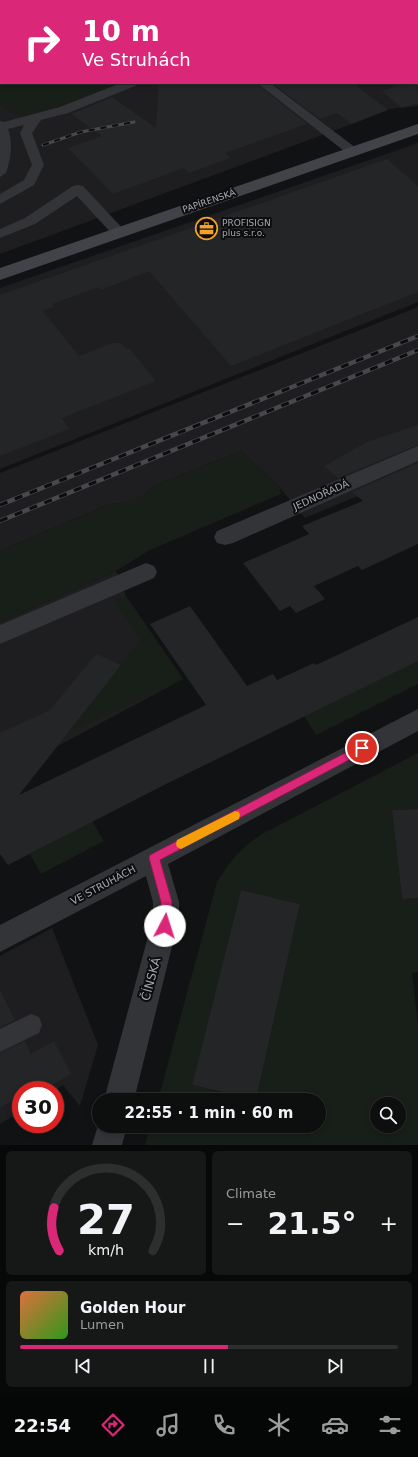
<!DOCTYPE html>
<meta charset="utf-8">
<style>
:root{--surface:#0d0e0e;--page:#161717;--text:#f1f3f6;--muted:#9a9c9e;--line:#2d2e2e;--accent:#db2777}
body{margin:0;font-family:"DejaVu Sans",sans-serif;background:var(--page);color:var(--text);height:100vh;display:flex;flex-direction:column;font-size:15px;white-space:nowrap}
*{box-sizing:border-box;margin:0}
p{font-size:13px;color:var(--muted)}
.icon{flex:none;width:22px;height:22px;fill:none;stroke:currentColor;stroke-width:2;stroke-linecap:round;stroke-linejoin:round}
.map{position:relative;height:1145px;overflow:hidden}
.sheet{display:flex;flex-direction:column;gap:6px;padding:6px;background:#070808;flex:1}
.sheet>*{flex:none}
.top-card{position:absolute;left:0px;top:0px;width:418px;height:84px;box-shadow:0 2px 6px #0003,0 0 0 1px var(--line);background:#db2777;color:#fff;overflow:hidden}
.tools{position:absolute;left:370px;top:1097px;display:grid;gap:8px}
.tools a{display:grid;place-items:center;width:36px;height:36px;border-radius:50%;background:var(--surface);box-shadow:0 2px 6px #0003,0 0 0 1px var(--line);font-size:20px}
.speed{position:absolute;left:12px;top:1081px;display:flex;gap:8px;font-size:20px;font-weight:700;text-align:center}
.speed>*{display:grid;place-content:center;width:52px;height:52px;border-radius:50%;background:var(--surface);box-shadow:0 2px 6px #0003,0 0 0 1px var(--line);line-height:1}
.speed .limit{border:6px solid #d22;background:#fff;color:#111}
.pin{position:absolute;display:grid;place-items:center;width:34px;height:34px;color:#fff;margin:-17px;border:2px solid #fff;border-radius:50%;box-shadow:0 1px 4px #0007}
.me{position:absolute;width:44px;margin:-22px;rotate:5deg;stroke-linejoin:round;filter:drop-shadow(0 0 3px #0008)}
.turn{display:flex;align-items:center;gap:14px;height:84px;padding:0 16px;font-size:18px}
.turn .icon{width:52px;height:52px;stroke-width:2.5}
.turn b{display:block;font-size:28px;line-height:34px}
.big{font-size:30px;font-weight:700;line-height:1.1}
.sheet .tile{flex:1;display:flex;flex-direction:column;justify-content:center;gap:6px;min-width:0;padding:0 14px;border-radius:6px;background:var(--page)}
.sheet .dial{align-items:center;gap:0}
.dial svg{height:104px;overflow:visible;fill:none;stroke:var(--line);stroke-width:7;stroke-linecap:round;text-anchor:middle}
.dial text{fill:var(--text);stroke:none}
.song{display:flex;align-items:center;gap:12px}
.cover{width:48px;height:48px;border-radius:6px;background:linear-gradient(135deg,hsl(20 70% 55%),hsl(110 70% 35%))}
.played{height:4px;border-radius:2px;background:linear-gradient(90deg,var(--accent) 55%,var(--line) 55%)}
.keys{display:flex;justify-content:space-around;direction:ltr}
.heat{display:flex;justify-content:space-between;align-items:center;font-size:22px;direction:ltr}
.sheet .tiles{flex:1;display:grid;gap:6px;grid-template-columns:1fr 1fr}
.tile:last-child{grid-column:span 2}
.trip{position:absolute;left:92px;top:1093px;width:234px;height:40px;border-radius:20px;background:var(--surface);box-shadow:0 2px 6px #0003,0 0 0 1px var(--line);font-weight:700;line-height:40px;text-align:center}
.menu{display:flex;height:64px;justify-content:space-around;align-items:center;background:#050606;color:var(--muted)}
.menu .icon{width:28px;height:28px}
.menu .on{color:var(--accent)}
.menu b{font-size:18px;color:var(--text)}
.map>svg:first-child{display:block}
</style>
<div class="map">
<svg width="418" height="1145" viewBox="0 0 418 1145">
<rect width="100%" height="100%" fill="#111213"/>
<g fill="#1e1e20" fill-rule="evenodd">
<path d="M0 0H418V106L389 109 352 124 0 254ZM1 1H417V83H1Z"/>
<polygon points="418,143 418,302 0,469 0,288"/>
<polygon points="418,307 418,471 305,518 280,488 241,451 154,486 143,496 128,503 110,504 0,551 0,473"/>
<polygon points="116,571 126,596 183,679 0,777 0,622"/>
<polygon points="52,928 98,1045 80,1106 63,1085 55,1090 21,1090 21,1111 0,1124 0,956"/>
</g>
<g fill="#181e18" fill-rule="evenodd">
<polygon points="0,0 132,0 133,1 1,1 1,83 123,83 31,118 11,112 0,105"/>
<path d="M241 451 280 488 281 494 150 550 116 571 0 622V551L110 504C129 503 140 499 154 486Z"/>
<polygon points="126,596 183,679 64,735 140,640 114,601"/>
<polygon points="418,660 418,684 316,735 304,716"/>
<path d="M418 753V809L392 810 402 899 418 898V972L412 973 418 1024V1145H145L150 1126H319V1100H256L300 904 241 890 192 1085 252 1100H158L217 882C230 861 240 848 262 834ZM377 1104H399V1126H377Z"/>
<polygon points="92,821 104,841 41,874 30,854"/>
</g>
<g fill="#242527">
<polygon points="417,79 418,103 402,108 382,91 406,83 417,83"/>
<polygon points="159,83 256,83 307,124 225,153 230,158 189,173 184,168 113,194 68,148 102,136 71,114 112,97 156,128"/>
<polygon points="272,83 353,83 388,110 352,124 337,113 320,119"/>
<polygon points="387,159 418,186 418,292 231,366 149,271 101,290 99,287 52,304 54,307 43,311 79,356 112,343 121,343 126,349 129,348 156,381 62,418 69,429 0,456 0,295"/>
<polygon points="418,425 418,445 338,478 324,466 367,442"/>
<polygon points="418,463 418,544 362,570 358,566 314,586 325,599 296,613 290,606 280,611 243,563 309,534 302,526 363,501 352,492"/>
<polygon points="190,606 247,686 273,674 277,680 314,663 316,665 418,617 418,661 168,783 8,865 0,854 0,733 50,710 96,654 121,665 19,795 206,705 150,624"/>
<polygon points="418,809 418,898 402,899 392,810"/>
<polygon points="241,890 300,904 256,1100 192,1085"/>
<polygon points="0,990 15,1020 0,1027"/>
<polygon points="25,1041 31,1054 54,1041 71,1074 43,1090 21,1090 21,1095 0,1108 0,1053"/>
</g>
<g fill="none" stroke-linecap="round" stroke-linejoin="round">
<g fill="#333438" fill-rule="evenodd">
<rect x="150" y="0" width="11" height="1"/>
<rect x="190" y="0" width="11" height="1"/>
<path d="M121 83H137L135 86 68 113 41 120 32 133 44 165 34 185 0 204V194L24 180 32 165 20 133 24 125 8 129C13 144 11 158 6 173L0 177V121L4 122 60 107Z"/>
<polygon points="257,83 270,83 356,148 358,151 356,154 348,154"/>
<polygon points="78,185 83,186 124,230 126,233 124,236 114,236 77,196 35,224 0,238 0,229 25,218 73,186"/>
<polygon points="31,1014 39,1017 42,1025 39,1033 0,1052 0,1029"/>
</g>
<g fill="#333438" fill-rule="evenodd">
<polygon points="418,446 418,461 233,543 225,545 217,543 214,537 217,531"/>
<polygon points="146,563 154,566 157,572 154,578 0,644 0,625"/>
<polygon points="418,709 418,731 168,864 179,902 179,918 134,1100 104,1100 153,918 153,902 146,876 0,952 0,925"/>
<polygon points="99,1122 99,1126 127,1126 122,1145 92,1145"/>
</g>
<polygon fill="#414348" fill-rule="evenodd" points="418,124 418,134 0,280 0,268"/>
<defs>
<polyline id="rail-far1" points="43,145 81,132 134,122"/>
<g id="rail">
<polyline points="0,505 418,336"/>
<polyline points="0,521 418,350"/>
</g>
</defs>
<use href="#rail-far1" stroke="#46484d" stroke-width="3"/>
<use href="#rail" stroke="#46484d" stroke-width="4.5"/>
<use href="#rail-far1" stroke="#0d0d0e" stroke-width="2" stroke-dasharray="6" stroke-linecap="butt"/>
<use href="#rail" stroke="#0d0d0e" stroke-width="3" stroke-dasharray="8" stroke-linecap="butt"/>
</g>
<polygon fill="#db2777" stroke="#8e194d" points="362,744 367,748 366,751 160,860 172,902 170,926 169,930 165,932 161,930 159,926 161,902 149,858 150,855"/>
<polygon fill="#f59e0b" points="235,811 239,812 240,815 239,819 185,847 181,849 177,847 176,844 177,840"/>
<defs>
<symbol id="office-ring" viewBox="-11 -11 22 22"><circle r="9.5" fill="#0d0d0e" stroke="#f0a22d" stroke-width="1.5"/><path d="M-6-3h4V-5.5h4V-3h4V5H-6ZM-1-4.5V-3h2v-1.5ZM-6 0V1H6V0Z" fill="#f0a22d"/></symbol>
</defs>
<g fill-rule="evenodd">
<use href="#office-ring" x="194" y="216" width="25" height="25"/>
</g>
<g text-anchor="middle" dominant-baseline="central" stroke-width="4" stroke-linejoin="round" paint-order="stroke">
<g font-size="9" fill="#a3a9b4" stroke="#0d0d0e">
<text transform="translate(209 201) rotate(-19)">PAPÍRENSKÁ</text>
</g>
<g font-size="9" fill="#a3a9b4" stroke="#0d0d0e" text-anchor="start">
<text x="222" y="223">PROFISIGN<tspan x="222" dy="10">plus s.r.o.</tspan></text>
</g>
<g font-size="10" fill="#a3a9b4" stroke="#0d0d0e">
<text transform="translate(321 495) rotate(-24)">JEDNOŘADÁ</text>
<text transform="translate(103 885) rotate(-28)">VE STRUHÁCH</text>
</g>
<g font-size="12" fill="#a3a9b4" stroke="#0d0d0e">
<text transform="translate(151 979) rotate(-75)">ČÍNSKÁ</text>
</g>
</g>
</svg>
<div class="tools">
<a><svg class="icon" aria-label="search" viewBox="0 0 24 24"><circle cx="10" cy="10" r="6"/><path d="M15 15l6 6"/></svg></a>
</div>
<div class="speed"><div class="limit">30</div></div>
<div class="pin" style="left:362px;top:748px;background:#d93025"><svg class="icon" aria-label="arrive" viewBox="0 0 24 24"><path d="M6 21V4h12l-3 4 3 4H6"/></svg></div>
<svg class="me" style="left:165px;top:926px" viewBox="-20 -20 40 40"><circle r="19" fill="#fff"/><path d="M0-13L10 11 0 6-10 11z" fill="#db2777"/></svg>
<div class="trip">22:55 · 1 min · 60 m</div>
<div class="top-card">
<div class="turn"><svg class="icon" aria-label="right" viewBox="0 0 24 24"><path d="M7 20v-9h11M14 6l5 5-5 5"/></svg><div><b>10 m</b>Ve Struhách</div></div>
</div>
</div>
<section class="sheet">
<div class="tiles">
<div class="tile dial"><svg viewBox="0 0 100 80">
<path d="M14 69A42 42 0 1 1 86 69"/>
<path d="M14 69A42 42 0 0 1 10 36" stroke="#db2777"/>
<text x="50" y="56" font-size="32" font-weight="700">27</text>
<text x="50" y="72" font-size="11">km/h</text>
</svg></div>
<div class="tile"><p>Climate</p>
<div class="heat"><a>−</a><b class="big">21.5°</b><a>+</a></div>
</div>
<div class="tile">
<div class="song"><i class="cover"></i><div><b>Golden Hour</b><p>Lumen</p></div></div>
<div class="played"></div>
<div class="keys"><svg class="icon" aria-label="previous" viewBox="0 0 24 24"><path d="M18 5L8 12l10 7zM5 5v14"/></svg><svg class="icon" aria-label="pause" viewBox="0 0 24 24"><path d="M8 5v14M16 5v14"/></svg><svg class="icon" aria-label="next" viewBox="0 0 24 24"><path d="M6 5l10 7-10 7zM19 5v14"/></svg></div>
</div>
</div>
</section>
<nav class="menu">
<b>22:54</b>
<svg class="icon on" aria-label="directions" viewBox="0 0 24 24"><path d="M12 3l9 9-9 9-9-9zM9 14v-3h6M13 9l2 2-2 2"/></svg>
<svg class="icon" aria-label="music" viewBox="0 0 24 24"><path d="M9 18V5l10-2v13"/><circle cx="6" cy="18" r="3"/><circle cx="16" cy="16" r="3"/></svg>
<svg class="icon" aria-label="phone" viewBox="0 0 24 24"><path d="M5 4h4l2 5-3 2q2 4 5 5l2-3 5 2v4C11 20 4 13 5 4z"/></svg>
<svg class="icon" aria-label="climate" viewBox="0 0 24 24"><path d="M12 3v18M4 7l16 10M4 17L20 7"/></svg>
<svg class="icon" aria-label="car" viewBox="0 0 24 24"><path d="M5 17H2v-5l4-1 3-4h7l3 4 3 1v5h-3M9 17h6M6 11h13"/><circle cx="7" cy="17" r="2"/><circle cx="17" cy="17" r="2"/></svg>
<svg class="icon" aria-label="filters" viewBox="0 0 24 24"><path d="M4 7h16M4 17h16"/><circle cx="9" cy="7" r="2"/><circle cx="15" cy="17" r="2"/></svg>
</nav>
